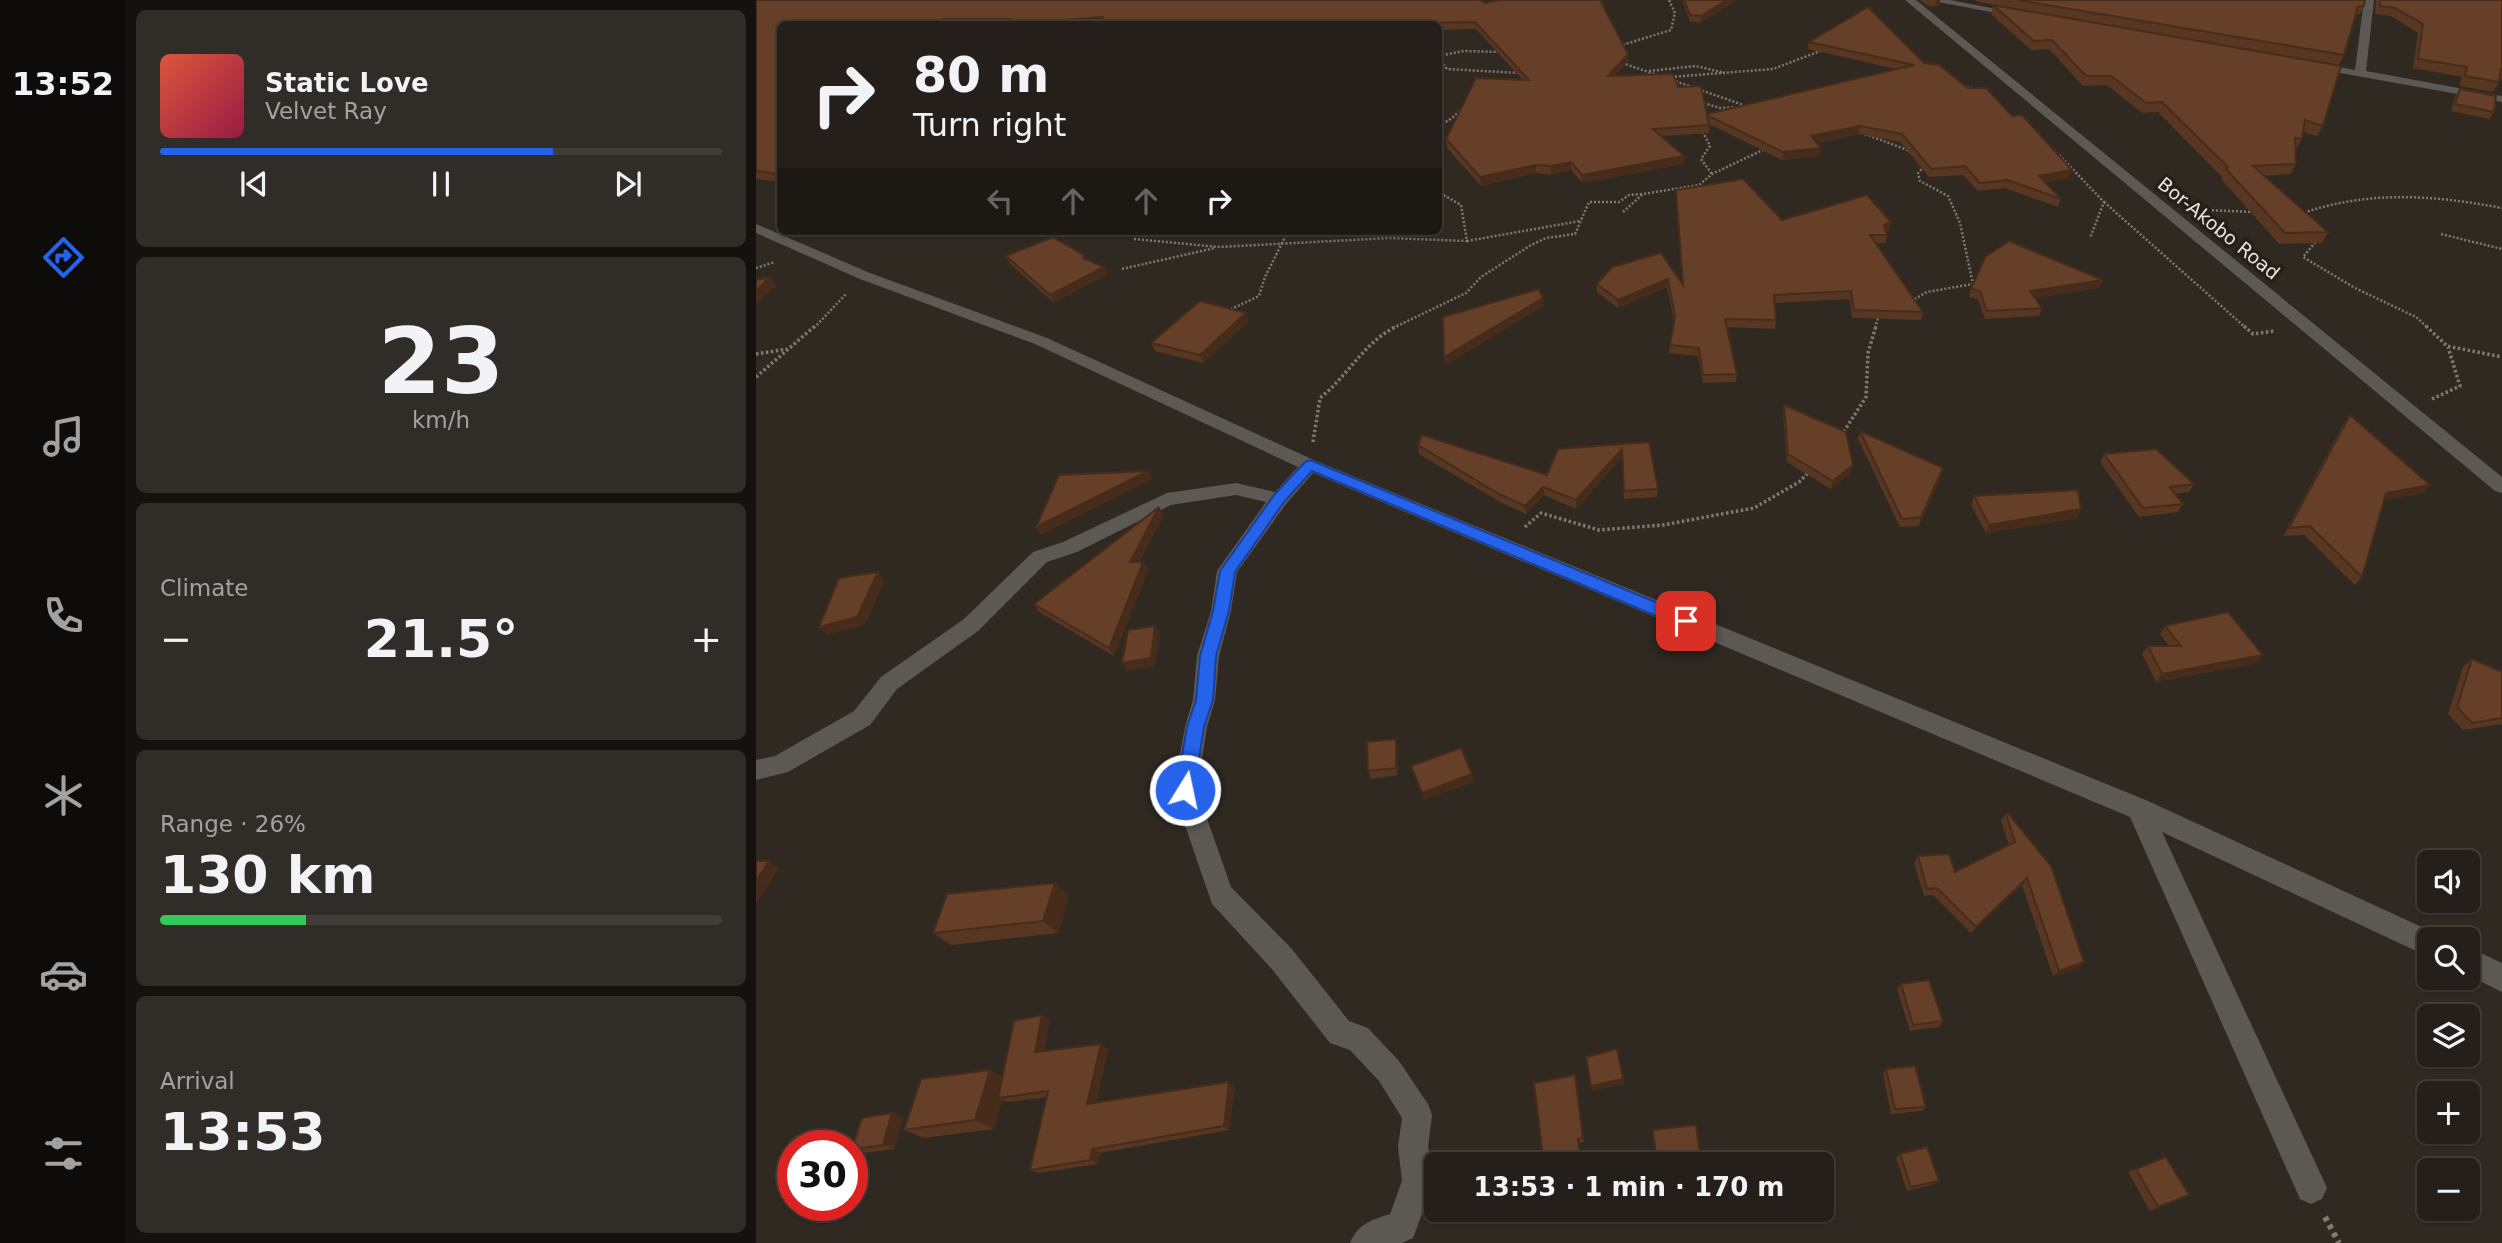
<!DOCTYPE html>
<meta charset="utf-8">
<style>
:root{--surface:#241f1a;--page:#302c27;--text:#f1f3f6;--muted:#a3a2a2;--line:#413d39;--accent:#2563eb}
body{margin:0;font-family:"DejaVu Sans",sans-serif;background:var(--page);color:var(--text);height:100vh;display:flex;flex-direction:column;font-size:26px;white-space:nowrap}
*{box-sizing:border-box;margin:0}
p{font-size:23px;color:var(--muted)}
.icon{flex:none;width:38px;height:38px;fill:none;stroke:currentColor;stroke-width:2;stroke-linecap:round;stroke-linejoin:round}
.map{position:relative;flex:1;overflow:hidden}
.sheet{display:flex;flex-direction:column;gap:10px;padding:10px;background:#14110e;width:630px}
.sheet>*{flex:none}
.banner{position:absolute;left:21px;top:21px;width:665px;height:214px;border-radius:10px;box-shadow:0 2px 5px #0004,0 0 0 2px var(--line);background:#241f1a;color:var(--text);overflow:hidden}
.fabs{position:absolute;left:1661px;top:850px;display:grid;gap:14px}
.fabs a{display:grid;place-items:center;width:63px;height:63px;border-radius:10px;background:var(--surface);box-shadow:0 2px 5px #0004,0 0 0 2px var(--line);font-size:35px}
.speed{position:absolute;left:21px;top:1130px;display:flex;gap:14px;font-size:35px;font-weight:700;text-align:center}
.speed>*{display:grid;place-content:center;width:91px;height:91px;border-radius:50%;background:var(--surface);box-shadow:0 2px 5px #0004,0 0 0 2px var(--line);line-height:1}
.speed .limit{border:10px solid #d22;background:#fff;color:#111}
.pin{position:absolute;display:grid;place-items:center;width:60px;height:60px;color:#fff;margin:-30px;border-radius:14px;box-shadow:0 4px 10px #0006}
.me{position:absolute;width:77px;margin:-38px;rotate:10deg;stroke-linejoin:round;filter:drop-shadow(0 0 5px #0008)}
.turn{display:flex;align-items:center;gap:24px;height:147px;padding:0 21px;font-size:32px}
.turn .icon{width:91px;height:91px;stroke-width:2.5}
.turn b{display:block;font-size:49px;line-height:60px}
.lanes{display:flex;align-items:center;height:66px;padding:0 21px;background:#0003;justify-content:center;gap:35px;direction:ltr}
.lanes .off{opacity:.35}
.big{font-size:52px;font-weight:700;line-height:1.1}
.sheet .widget{flex:1;display:flex;flex-direction:column;justify-content:center;gap:10px;min-width:0;padding:0 24px;border-radius:10px;background:var(--page)}
.sheet .dial{align-items:center;gap:0}
.dial b{font-size:91px;line-height:1}
.song{display:flex;align-items:center;gap:21px}
.cover{width:84px;height:84px;border-radius:10px;background:linear-gradient(135deg,hsl(10 70% 55%),hsl(340 70% 35%))}
.played{height:7px;border-radius:4px;background:linear-gradient(90deg,var(--accent) 70%,var(--line) 70%)}
.keys{display:flex;justify-content:space-around;direction:ltr}
.heat{display:flex;justify-content:space-between;align-items:center;font-size:38px;direction:ltr}
.charge{height:10px;border-radius:5px;background:linear-gradient(90deg,#34c759 26%,var(--line) 0)}
.trip{position:absolute;left:668px;top:1152px;width:410px;height:70px;border-radius:10px;background:var(--surface);box-shadow:0 2px 5px #0004,0 0 0 2px var(--line);font-weight:700;line-height:70px;text-align:center}
main{display:flex;flex:1;min-height:0}
.dock{display:flex;flex-direction:column;width:126px;justify-content:space-around;align-items:center;background:#0e0c0a;color:var(--muted)}
.dock .icon{width:49px;height:49px}
.dock .on{color:var(--accent)}
.dock b{font-size:32px;color:var(--text)}
.map>svg:first-child{display:block}
</style>
<main>
<nav class="dock">
<b>13:52</b>
<svg class="icon on" aria-label="directions" viewBox="0 0 24 24"><path d="M12 3l9 9-9 9-9-9zM9 14v-3h6M13 9l2 2-2 2"/></svg>
<svg class="icon" aria-label="music" viewBox="0 0 24 24"><path d="M9 18V5l10-2v13"/><circle cx="6" cy="18" r="3"/><circle cx="16" cy="16" r="3"/></svg>
<svg class="icon" aria-label="phone" viewBox="0 0 24 24"><path d="M5 4h4l2 5-3 2q2 4 5 5l2-3 5 2v4C11 20 4 13 5 4z"/></svg>
<svg class="icon" aria-label="climate" viewBox="0 0 24 24"><path d="M12 3v18M4 7l16 10M4 17L20 7"/></svg>
<svg class="icon" aria-label="car" viewBox="0 0 24 24"><path d="M5 17H2v-5l4-1 3-4h7l3 4 3 1v5h-3M9 17h6M6 11h13"/><circle cx="7" cy="17" r="2"/><circle cx="17" cy="17" r="2"/></svg>
<svg class="icon" aria-label="filters" viewBox="0 0 24 24"><path d="M4 7h16M4 17h16"/><circle cx="9" cy="7" r="2"/><circle cx="15" cy="17" r="2"/></svg>
</nav>
<section class="sheet">
<div class="widget">
<div class="song"><i class="cover"></i><div><b>Static Love</b><p>Velvet Ray</p></div></div>
<div class="played"></div>
<div class="keys"><svg class="icon" aria-label="previous" viewBox="0 0 24 24"><path d="M18 5L8 12l10 7zM5 5v14"/></svg><svg class="icon" aria-label="pause" viewBox="0 0 24 24"><path d="M8 5v14M16 5v14"/></svg><svg class="icon" aria-label="next" viewBox="0 0 24 24"><path d="M6 5l10 7-10 7zM19 5v14"/></svg></div>
</div>
<div class="widget dial"><b>23</b><p>km/h</p></div>
<div class="widget"><p>Climate</p>
<div class="heat"><a>−</a><b class="big">21.5°</b><a>+</a></div>
</div>
<div class="widget"><p>Range · 26%</p><b class="big">130 km</b><div class="charge"></div></div>
<div class="widget"><p>Arrival</p><b class="big">13:53</b></div>
</section>
<div class="map">
<svg width="1746" height="1243" viewBox="0 0 1746 1243">
<rect width="100%" height="100%" fill="#302922"/>
<g fill="none" stroke-linecap="round" stroke-linejoin="round">
<g stroke="#7f7973" stroke-width="2.5" stroke-dasharray="2 2" stroke-linecap="butt">
<polyline points="863,46 915,30 919,13 913,0"/>
<polyline points="682,56 708,51 745,52"/>
<polyline points="682,58 691,69 764,73"/>
<polyline points="866,63 904,76"/>
<polyline points="893,71 940,66 969,73"/>
<polyline points="915,77 1017,69 1067,50"/>
<polyline points="916,80 993,107"/>
<polyline points="1207,87 1225,89"/>
<polyline points="944,102 964,108 984,107"/>
<polyline points="682,124 692,121 708,108"/>
<polyline points="945,128 954,146 945,159 956,174"/>
<polyline points="1109,134 1154,151"/>
<polyline points="1303,155 1348,202 1334,238"/>
<polyline points="1348,202 1490,328"/>
<polyline points="1448,210 1499,212"/>
<polyline points="867,212 887,194 943,185 956,174 1009,149"/>
<path d="M1544 214C1612 190 1677 195 1746 208"/>
<polyline points="1685,234 1746,249"/>
<polyline points="378,239 463,247 633,238 711,241 705,205 682,192"/>
<polyline points="1562,239 1547,257 1599,288 1660,317 1672,328"/>
<polyline points="711,241 824,221"/>
<polyline points="0,268 19,262"/>
<polyline points="366,269 459,248"/>
<polyline points="1155,301 1171,292 1217,284 1204,223 1192,196 1164,181 1162,173 1170,164"/>
<polyline points="471,311 503,296 509,277 532,231"/>
<polyline points="58,328 91,293"/>
<polyline points="637,328 710,293 725,277 775,245 790,238 819,234 833,202 863,202 873,195 886,194"/>
<polyline points="1119,328 1122,318 1126,316"/>
</g>
<g stroke="#7f7973" stroke-width="3.5" stroke-dasharray="2.5 2.5" stroke-linecap="butt">
<polyline points="1488,326 1497,334 1518,331"/>
<polyline points="1670,326 1691,346 1746,357"/>
<polyline points="0,354 31,349"/>
<polyline points="0,377 59,326"/>
<polyline points="1676,399 1704,386 1692,347"/>
<polyline points="1085,436 1110,397 1112,353 1120,326"/>
<path d="M557 442 564 398C592 376 608 342 641 326"/>
<polyline points="769,527 785,513 843,530 907,525 998,508 1043,482 1054,471"/>
</g>
<polyline stroke="#7f7973" stroke-width="6" stroke-dasharray="4.5 4.5" stroke-linecap="butt" points="1569,1217 1583,1243"/>
<g fill="#5c5955" fill-rule="evenodd">
<polygon points="1149,0 1160,0 1746,477 1746,493 1739,491"/>
<polygon points="1172,0 1194,0 1266,14 1261,17"/>
<polygon points="1608,0 1618,0 1610,71 1746,96 1746,102 1551,67 1551,63 1555,62 1599,70"/>
<path d="M0 224 114 273 291 338 560 461 1392 801 1683 935 1685 940H1673V957L1406 832 1566 1177 1571 1188 1566 1199 1555 1204 1544 1199 1374 817 557 473 530 504 481 572 475 611 463 656 459 700 451 727 441 790 475 887 535 948 593 1021 612 1028 643 1061 672 1104 676 1115 672 1147 678 1181 657 1238 646 1243H594C602 1224 615 1220 634 1214L646 1181 642 1147 646 1118 623 1081 594 1050 574 1043 515 968 456 904 417 790 429 727 437 700 441 656 455 611 461 571 510 502 480 495 415 505 321 552 291 562 222 631 141 689 114 725 32 772 0 780V760L19 756 98 711 125 677 208 619 277 552 307 542 411 493 480 483 519 492 542 467 279 344 104 279 0 233Z"/>
<polygon points="1712,947 1746,963 1746,992 1712,975"/>
</g>
</g>
<g fill="#573622">
<polygon points="0,0 723,0 872,61 859,76 922,87 951,114 1140,69 1052,49 1053,42 1168,63 1256,116 1313,178 1290,182 1305,199 1302,207 1249,188 1222,191 1207,175 1173,177 1144,142 1103,134 1061,143 1064,156 1026,160 953,124 953,133 905,136 928,156 928,164 826,183 815,170 795,175 780,173 725,186 691,148 690,139 766,79 720,29 682,30 682,24 24,24 24,182 0,179"/>
<polygon points="926,0 981,0 944,23 934,21"/>
<polygon points="1164,0 1184,0 1183,5 1179,7 1170,5"/>
<polygon points="1219,0 1609,0 1608,6 1603,15 1600,15 1588,55 1583,65 1222,2"/>
<polygon points="1620,0 1746,0 1746,80 1744,79 1743,82 1737,92 1703,86 1706,77 1657,68 1662,33 1635,16 1619,14"/>
<polygon points="1237,5 1567,126 1561,136 1547,132 1546,139 1540,149 1539,149 1540,164 1535,174 1507,176 1572,232 1566,243 1523,244 1465,179 1466,177 1402,112 1386,113 1351,85 1327,86 1293,49 1275,50 1235,14"/>
<polygon points="1704,89 1738,112 1733,119 1695,111 1699,96"/>
<polygon points="920,190 1026,220 1134,230 1130,231 1131,235 1130,243 1119,243 1167,312 1165,320 1096,318 1094,299 1019,303 1020,320 1019,329 971,327 981,374 980,382 947,383 942,356 913,353 914,345 918,321 911,287 862,308 841,292 841,284 856,267 926,283"/>
<polygon points="250,256 330,259 348,267 351,274 298,303 254,264"/>
<polygon points="1347,280 1343,288 1279,298 1286,308 1283,316 1229,319 1222,299 1213,297 1215,289"/>
<polygon points="493,321 447,363 399,351 395,343"/>
<polygon points="1028,405 1095,473 1075,489 1031,462 1027,413"/>
<polygon points="1594,415 1674,485 1667,493 1628,500 1606,577 1599,585 1548,535 1527,536 1588,423"/>
<polygon points="1104,431 1185,476 1163,526 1144,527 1102,439"/>
<polygon points="893,442 902,489 901,497 868,499 866,457 820,509 788,495 770,514 744,502 663,454 662,445 791,475"/>
<polygon points="1348,454 1438,484 1433,492 1419,494 1427,504 1422,512 1383,517 1344,462"/>
<polygon points="1218,496 1325,509 1321,518 1230,533 1215,505"/>
<polygon points="408,515 383,562 392,570 358,656 283,612 278,604"/>
<polygon points="1409,626 1507,655 1501,663 1400,682 1386,654 1392,646 1413,646 1404,634"/>
<polygon points="1716,659 1746,672 1746,724 1707,730 1692,714 1707,667"/>
<polygon points="640,739 642,747 642,775 615,779 612,771"/>
<polygon points="1250,814 1322,968 1297,976 1266,885 1215,933 1177,895 1168,896 1158,863 1162,856 1199,872 1253,845 1245,821"/>
<polygon points="299,883 313,895 302,933 195,945 177,933"/>
<polygon points="1145,984 1187,1021 1183,1027 1154,1031 1141,989"/>
<polygon points="286,1015 294,1020 288,1051 345,1044 352,1049 340,1102 479,1087 473,1130 344,1153 342,1164 283,1173 274,1170 291,1097 251,1102 246,1100 238,1129 168,1138 148,1130 246,1076"/>
<polygon points="1130,1069 1170,1107 1165,1111 1135,1114 1127,1074"/>
<polygon points="819,1075 828,1142 823,1143 788,1164"/>
<polygon points="136,1113 147,1117 138,1149 107,1153 96,1149"/>
<polygon points="1144,1154 1183,1181 1179,1184 1151,1191 1140,1158"/>
<polygon points="1380,1169 1433,1195 1394,1211 1372,1172"/>
<polygon points="785,1209 829,1209 829,1211 787,1218"/>
</g>
<g fill="#472c1b">
<polygon points="971,0 981,0 944,23 945,16"/>
<polygon points="1181,0 1184,0 1183,5 1179,7"/>
<polygon points="348,17 351,24 251,24"/>
<polygon points="187,19 190,24 182,24"/>
<polygon points="872,54 872,61 852,84 852,76"/>
<polygon points="1104,126 1103,134 1054,144 1055,136"/>
<polygon points="1065,148 1064,156 1026,160 1027,152"/>
<polygon points="928,156 928,164 826,183 826,175"/>
<polygon points="815,162 815,170 795,175 794,166"/>
<polygon points="780,165 780,173 725,186 724,177"/>
<polygon points="1316,170 1313,178 1280,184 1283,176"/>
<polygon points="1135,222 1134,230 1126,232 1128,225"/>
<polygon points="348,267 351,274 298,303 294,295"/>
<polygon points="14,277 20,285 0,305 0,291"/>
<polygon points="912,279 911,287 862,308 862,300"/>
<polygon points="1347,280 1343,288 1271,299 1274,291"/>
<polygon points="787,298 788,306 690,365 688,357"/>
<polygon points="490,313 493,321 447,363 444,355"/>
<polygon points="866,449 866,457 820,509 820,500"/>
<polygon points="1097,465 1095,473 1075,489 1077,481"/>
<polygon points="1187,468 1185,476 1163,526 1165,517"/>
<polygon points="392,471 396,479 285,535 280,527"/>
<polygon points="1674,485 1667,493 1624,501 1630,493"/>
<polygon points="787,487 788,495 770,514 769,506"/>
<polygon points="403,507 408,515 378,570 374,562"/>
<polygon points="1325,509 1321,518 1230,533 1233,525"/>
<polygon points="387,562 392,570 358,656 353,648"/>
<polygon points="122,572 129,580 109,625 71,635 63,627"/>
<polygon points="399,626 404,634 399,666 371,671 366,663"/>
<polygon points="1507,655 1501,663 1400,682 1406,674"/>
<polygon points="640,739 642,747 642,775 640,768"/>
<polygon points="716,774 718,782 668,800 666,793"/>
<polygon points="13,861 23,868 0,904 0,881"/>
<polygon points="1271,878 1266,885 1215,933 1220,927"/>
<polygon points="299,883 313,895 302,933 287,921"/>
<polygon points="1328,962 1322,968 1297,976 1303,971"/>
<polygon points="286,1015 294,1020 287,1057 279,1052"/>
<polygon points="345,1044 352,1049 339,1108 331,1104"/>
<polygon points="234,1070 251,1079 242,1098 246,1100 238,1129 219,1120"/>
<polygon points="867,1079 868,1084 836,1091 835,1086"/>
<polygon points="473,1082 479,1087 473,1130 468,1126"/>
<polygon points="136,1113 147,1117 138,1149 127,1145"/>
<polygon points="336,1149 344,1153 342,1164 334,1160"/>
</g>
<g fill="#653f27" stroke="#472c1b" stroke-width="2">
<polygon points="0,0 723,0 730,3 743,0 844,0 872,54 852,76 917,74 922,87 945,86 951,114 1158,65 1053,42 1112,7 1168,63 1183,65 1212,88 1230,88 1256,116 1266,115 1316,170 1283,176 1305,199 1252,180 1224,183 1209,166 1175,169 1146,134 1104,126 1055,136 1065,148 1027,152 951,115 953,125 897,129 928,156 826,175 815,162 794,166 780,165 724,177 690,139 720,78 773,80 719,22 670,23 670,24 335,24 348,17 251,24 254,19 187,19 182,24 24,24 24,174 0,171"/>
<polygon points="928,0 971,0 945,16 934,15"/>
<polygon points="1261,0 1609,0 1608,6 1602,7 1588,55"/>
<polygon points="1624,0 1746,0 1746,69 1745,69 1743,82 1709,76 1711,67 1662,59 1667,24 1639,8 1624,6"/>
<polygon points="1237,5 1585,66 1567,126 1549,120 1546,139 1539,138 1540,164 1497,166 1572,232 1529,233 1470,169 1472,167 1406,102 1390,103 1355,76 1330,76 1296,40 1278,41"/>
<polygon points="1704,89 1740,96 1738,112 1699,104"/>
<polygon points="987,179 1026,220 1111,195 1135,222 1128,225 1131,235 1114,235 1167,312 1098,310 1095,291 1018,295 1020,320 969,319 981,374 947,375 943,348 914,345 919,316 912,279 862,300 841,284 856,267 905,253 927,285 920,190"/>
<polygon points="297,237 329,256 327,258 348,267 294,295 250,256"/>
<polygon points="1253,241 1347,280 1274,291 1286,308 1231,311 1224,291 1215,289 1229,257"/>
<polygon points="14,277 0,291 0,280"/>
<polygon points="783,289 787,298 688,357 687,317"/>
<polygon points="444,301 490,313 444,355 395,343"/>
<polygon points="1028,405 1090,432 1097,465 1077,481 1032,454"/>
<polygon points="1594,415 1674,485 1630,493 1606,577 1554,526 1533,528"/>
<polygon points="1104,431 1187,468 1165,517 1146,519"/>
<polygon points="666,435 791,475 802,449 893,442 902,489 868,491 866,449 820,500 787,487 769,506 743,494 662,445"/>
<polygon points="1400,449 1438,484 1414,487 1427,504 1387,508 1348,454"/>
<polygon points="392,471 280,527 303,475"/>
<polygon points="1322,490 1325,509 1233,525 1218,496"/>
<polygon points="403,507 374,562 387,562 353,648 278,604"/>
<polygon points="122,572 101,617 63,627 83,578"/>
<polygon points="1472,612 1507,655 1406,674 1392,646 1425,646 1409,626"/>
<polygon points="399,626 395,658 366,663 372,630"/>
<polygon points="1716,659 1746,672 1746,718 1716,723 1701,707"/>
<polygon points="640,739 640,768 612,771 611,742"/>
<polygon points="705,748 716,774 666,793 655,766"/>
<polygon points="1252,813 1295,866 1328,962 1303,971 1271,878 1220,927 1181,888 1171,889 1162,856 1193,854 1199,872 1259,842 1250,814"/>
<polygon points="0,861 13,861 0,881"/>
<polygon points="299,883 287,921 177,933 191,894"/>
<polygon points="1173,980 1187,1021 1157,1025 1145,984"/>
<polygon points="286,1015 279,1052 345,1044 331,1104 473,1082 468,1126 336,1149 334,1160 274,1170 292,1091 242,1098 258,1021"/>
<polygon points="861,1049 867,1079 835,1086 830,1057"/>
<polygon points="1159,1066 1170,1107 1139,1109 1130,1069"/>
<polygon points="234,1070 219,1120 148,1130 165,1079"/>
<polygon points="819,1075 827,1138 822,1139 825,1164 788,1164 778,1083"/>
<polygon points="136,1113 127,1145 96,1149 106,1118"/>
<polygon points="940,1125 945,1164 901,1164 897,1130"/>
<polygon points="1171,1147 1183,1181 1155,1187 1144,1154"/>
<polygon points="1410,1157 1433,1195 1402,1207 1380,1169"/>
<polygon points="785,1209 821,1209 785,1215"/>
</g>
<polygon fill="#2563eb" stroke="#184099" stroke-width="2" points="554,460 936,617 938,621 936,626 924,626 556,471 528,502 479,572 473,611 460,656 457,700 448,727 438,790 435,796 429,798 422,796 420,790 431,727 440,700 444,656 457,611 464,571 518,495 549,462"/>
<g text-anchor="middle" dominant-baseline="central" stroke-width="7" stroke-linejoin="round" paint-order="stroke">
<g font-size="19" fill="#e8e3df" stroke="#261f19">
<text transform="translate(1463 228) rotate(39)">Bor-Akobo Road</text>
</g>
</g>
</svg>
<div class="fabs">
<a><svg class="icon" aria-label="sound" viewBox="0 0 24 24"><path d="M4 9h4l5-4v14l-5-4H4zM17 9q2 3 0 6"/></svg></a>
<a><svg class="icon" aria-label="search" viewBox="0 0 24 24"><circle cx="10" cy="10" r="6"/><path d="M15 15l6 6"/></svg></a>
<a><svg class="icon" aria-label="layers" viewBox="0 0 24 24"><path d="M12 4l9 5-9 5-9-5zM3 14l9 5 9-5"/></svg></a>
<a>+</a>
<a>−</a>
</div>
<div class="speed"><div class="limit">30</div></div>
<div class="pin" style="left:930px;top:621px;background:#d93025"><svg class="icon" aria-label="arrive" viewBox="0 0 24 24"><path d="M6 21V4h12l-3 4 3 4H6"/></svg></div>
<svg class="me" style="left:429px;top:790px" viewBox="-20 -20 40 40"><circle r="17" fill="#2563eb" stroke="#fff" stroke-width="3"/><path d="M0-11L8 9 0 5-8 9z" fill="#fff"/></svg>
<div class="trip">13:53 · 1 min · 170 m</div>
<div class="banner">
<div class="turn"><svg class="icon" aria-label="right" viewBox="0 0 24 24"><path d="M7 20v-9h11M14 6l5 5-5 5"/></svg><div><b>80 m</b>Turn right</div></div>
<div class="lanes"><svg class="icon off" aria-label="left" viewBox="0 0 24 24"><path d="M17 20v-9H6M10 6l-5 5 5 5"/></svg><svg class="icon off" aria-label="ahead" viewBox="0 0 24 24"><path d="M12 20V5M6 11l6-6 6 6"/></svg><svg class="icon off" aria-label="ahead" viewBox="0 0 24 24"><path d="M12 20V5M6 11l6-6 6 6"/></svg><svg class="icon" aria-label="right" viewBox="0 0 24 24"><path d="M7 20v-9h11M14 6l5 5-5 5"/></svg></div>
</div>
</div>
</main>
